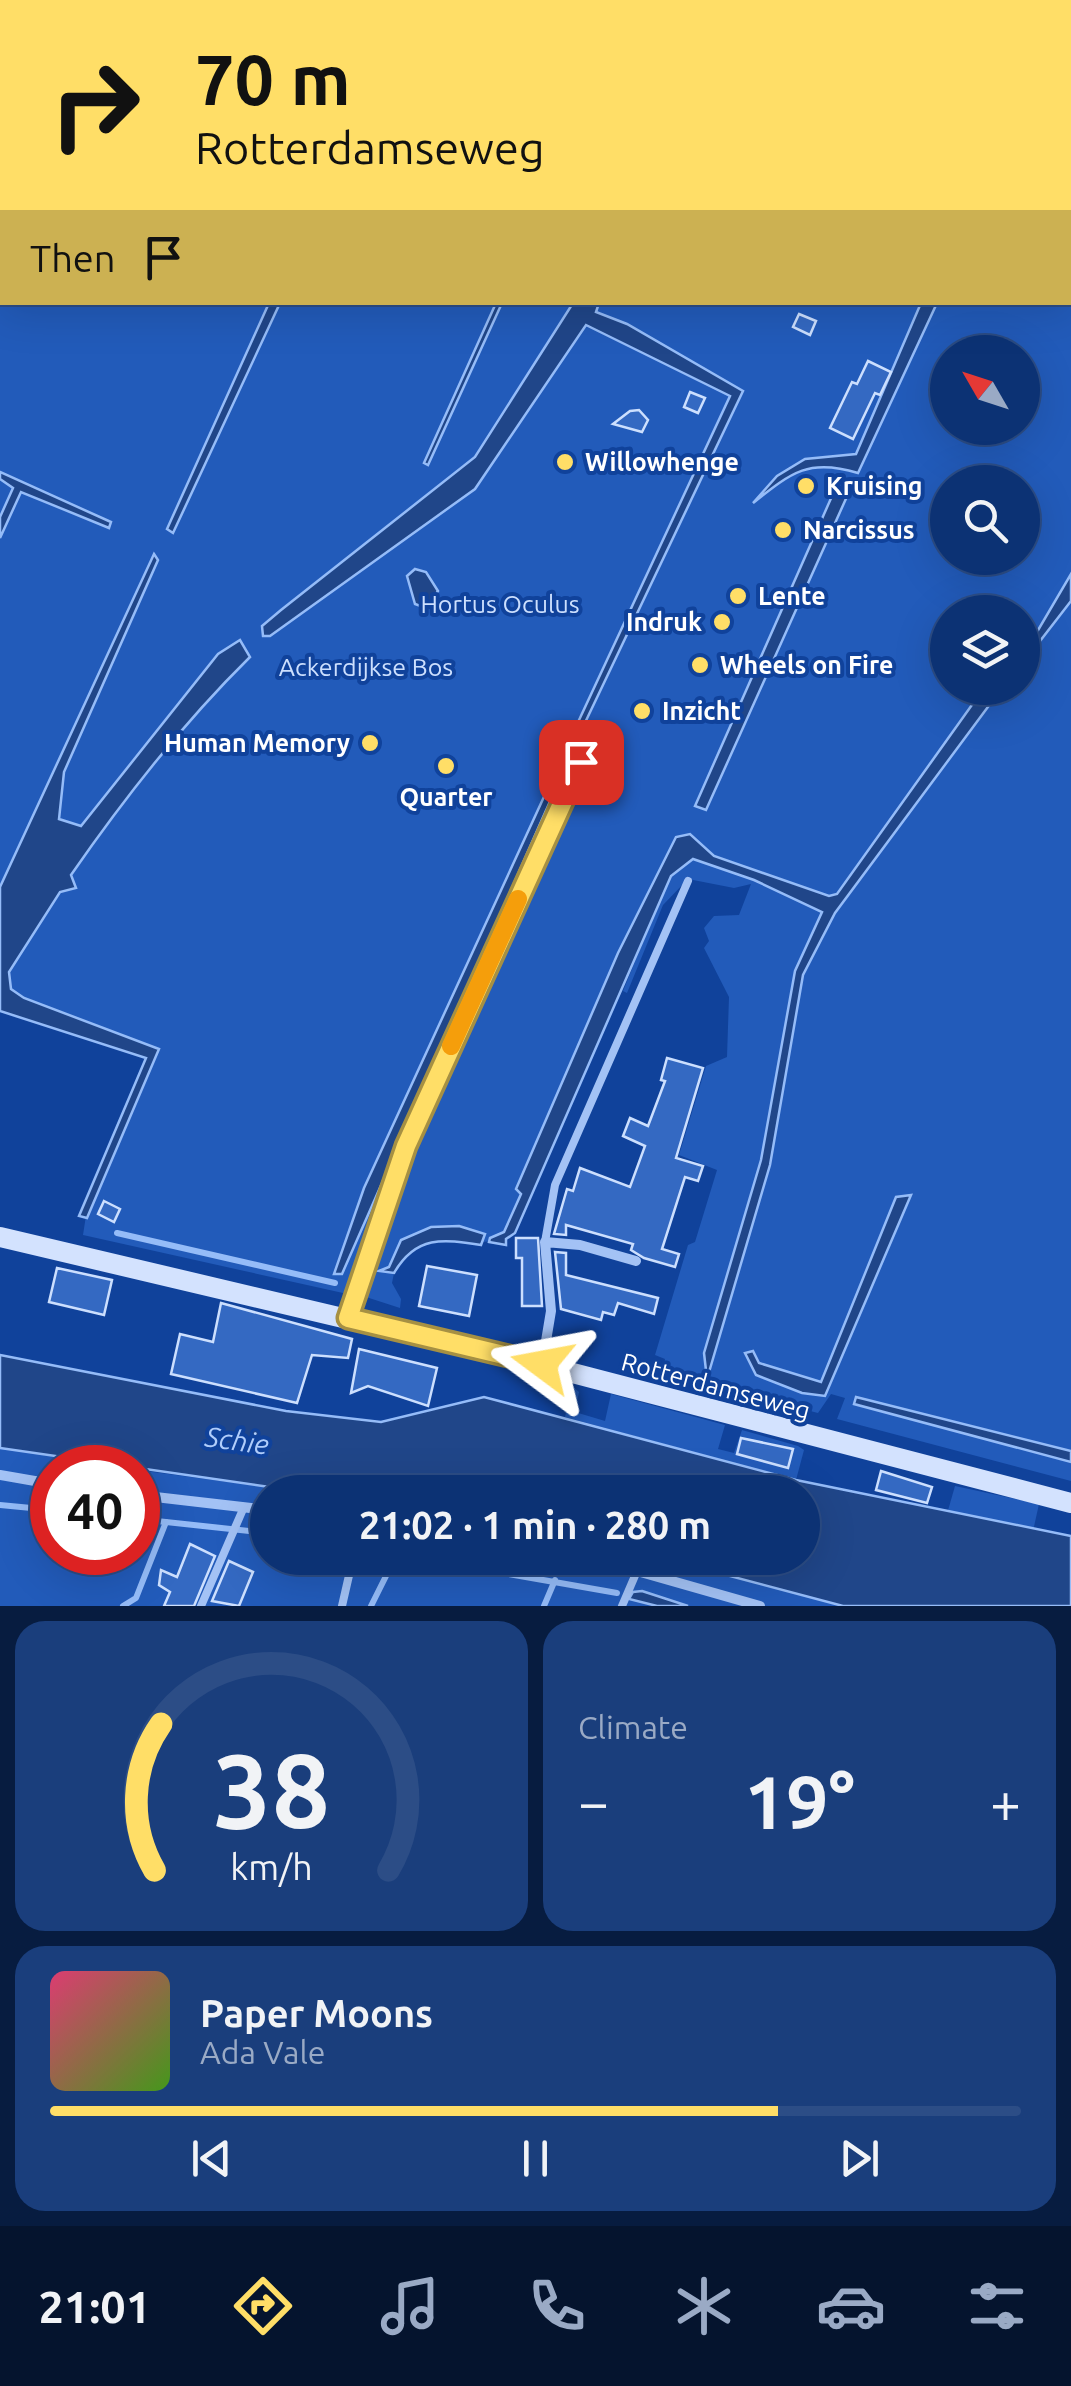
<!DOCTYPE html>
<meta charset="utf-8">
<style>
:root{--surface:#0c3274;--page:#1a3e7c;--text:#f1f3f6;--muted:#9aaac5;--line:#2c4d86;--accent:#ffde67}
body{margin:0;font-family:Ubuntu,sans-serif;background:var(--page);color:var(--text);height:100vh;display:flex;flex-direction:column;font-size:38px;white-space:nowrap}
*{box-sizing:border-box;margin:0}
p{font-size:32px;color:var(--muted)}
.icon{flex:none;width:55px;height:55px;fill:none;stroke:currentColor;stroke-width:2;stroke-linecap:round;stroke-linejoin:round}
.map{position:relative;height:1606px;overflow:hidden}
.sheet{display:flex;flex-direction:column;gap:15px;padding:15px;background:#071c40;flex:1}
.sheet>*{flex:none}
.top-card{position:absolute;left:0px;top:0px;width:1072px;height:305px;box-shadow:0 10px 40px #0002,0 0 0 2px var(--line);background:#ffde67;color:#111;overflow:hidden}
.needle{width:65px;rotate:309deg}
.tools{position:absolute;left:930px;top:335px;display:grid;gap:20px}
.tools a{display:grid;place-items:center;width:110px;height:110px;border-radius:50%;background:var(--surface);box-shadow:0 10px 40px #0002,0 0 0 2px var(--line);font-size:50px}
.speed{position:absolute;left:30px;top:1445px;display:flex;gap:20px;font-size:50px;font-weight:700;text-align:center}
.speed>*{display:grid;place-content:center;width:130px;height:130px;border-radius:50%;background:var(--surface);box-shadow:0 10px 40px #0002,0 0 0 2px var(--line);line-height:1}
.speed .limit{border:15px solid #d22;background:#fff;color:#111}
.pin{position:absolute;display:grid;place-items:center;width:85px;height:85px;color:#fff;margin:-42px;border-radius:20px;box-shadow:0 5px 15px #0006}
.me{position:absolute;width:110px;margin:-55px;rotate:283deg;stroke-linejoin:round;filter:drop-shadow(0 0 8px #0008)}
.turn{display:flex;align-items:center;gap:35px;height:210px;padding:0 30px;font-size:45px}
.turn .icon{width:130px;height:130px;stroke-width:2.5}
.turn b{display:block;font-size:70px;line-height:85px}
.then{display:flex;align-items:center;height:95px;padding:0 30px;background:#0003;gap:20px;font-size:38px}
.big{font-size:75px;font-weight:600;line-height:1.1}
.sheet .widget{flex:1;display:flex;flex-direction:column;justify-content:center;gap:15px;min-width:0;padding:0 35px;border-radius:30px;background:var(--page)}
.sheet .dial{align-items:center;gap:0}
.dial svg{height:260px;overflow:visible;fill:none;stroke:var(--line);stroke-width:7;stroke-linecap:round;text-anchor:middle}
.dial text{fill:var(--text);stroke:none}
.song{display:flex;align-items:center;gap:30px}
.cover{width:120px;height:120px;border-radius:15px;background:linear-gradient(135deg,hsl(340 70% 55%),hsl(100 70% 35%))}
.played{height:10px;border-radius:5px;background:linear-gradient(90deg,var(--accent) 75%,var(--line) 75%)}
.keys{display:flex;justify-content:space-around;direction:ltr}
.heat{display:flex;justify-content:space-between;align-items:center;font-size:55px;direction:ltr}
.sheet .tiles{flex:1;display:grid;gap:15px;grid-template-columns:1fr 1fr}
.widget:last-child{grid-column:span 2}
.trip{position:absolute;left:250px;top:1475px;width:570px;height:100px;border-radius:50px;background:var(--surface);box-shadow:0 10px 40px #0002,0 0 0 2px var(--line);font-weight:600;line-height:100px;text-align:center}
.tab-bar{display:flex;height:160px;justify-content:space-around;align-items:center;background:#05142e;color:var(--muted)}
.tab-bar .icon{width:70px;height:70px}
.tab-bar .current{color:var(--accent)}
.tab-bar b{font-size:45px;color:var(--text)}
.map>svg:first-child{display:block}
</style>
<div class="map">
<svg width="1071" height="1606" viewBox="0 0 1071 1606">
<rect width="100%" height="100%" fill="#10429b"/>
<g fill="#225bba" fill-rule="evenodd">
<path d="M0 0H1071V1457L855 1404 1071 1462V1481L837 1419 845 1398 831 1394 818 1413 662 1373 665 1359 655 1355 688 1245 695 1242 717 1170 679 1155 706 1066 727 1057 729 997 704 948 709 941 704 928 714 916 739 915 751 884 734 888 688 879 663 905 627 993 623 991 670 876 692 859 754 880 823 912 795 971 761 1160 704 1353 708 1358 766 1161 800 974 829 906 683 849 502 1240 482 1242 483 1238 448 1233 410 1243 391 1270 379 1271 394 1273 392 1283 401 1299 400 1308 366 1297 368 1268 357 1267 350 1289 343 1293 83 1235 87 1209 152 1054 0 993ZM2 2H1070V302H2ZM948 352H1022V428H948ZM948 482H1022V558H948ZM948 612H1022V688H948Z"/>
<polygon points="572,1386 579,1392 575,1412 605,1421 611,1394 725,1425 718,1449 734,1453 742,1430 798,1446 804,1450 796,1480 565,1417"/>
<polygon points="0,1448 119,1467 52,1468 52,1552 138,1552 138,1470 304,1492 268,1492 268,1558 662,1558 843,1606 0,1606"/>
<polygon points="955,1486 1039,1504 1033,1531 947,1514"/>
</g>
<g fill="#204689" stroke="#95bcf8" stroke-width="2.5">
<polygon points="269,303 280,303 173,533 167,529"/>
<polygon points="496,303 502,303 428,465 424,463"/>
<polygon points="573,303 599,303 596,312 627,324 743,391 572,750 566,748 730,396 586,325 475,489 270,636 263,636 262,626 281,610 475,457"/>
<path d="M921 303H937L858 473C809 458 792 472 753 503L777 476 805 459 856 454Z"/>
<polygon points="0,472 111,522 109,528 21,492 0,538 0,517 13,488 0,479"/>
<polygon points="836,487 849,492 706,810 695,806"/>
<path d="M154 554 158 560 64 772 59 819 81 826 218 654 240 640 250 657C182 724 125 797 71 875L76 888 60 892 9 972 11 989 24 998 159 1049 87 1218 79 1216 146 1058 0 1011V887Z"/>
<polygon points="415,569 426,572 438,591 426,608 415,604 407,576"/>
<polygon points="1071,574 1071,601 1023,663 1023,647 1037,632"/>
<polygon points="984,688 1002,688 835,913 803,975 770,1165 707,1379 704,1353 761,1160 795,971 822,912 754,880 693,859 671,876 515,1233 506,1239 506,1245 489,1242 490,1238 504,1232 521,1194 516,1189 618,953 676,837 690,834 714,856 829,896 837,894"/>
<polygon points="560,762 566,765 342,1274 334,1274 364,1188"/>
<polygon points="911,1195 825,1396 802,1393 756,1375 745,1353 753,1351 759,1363 821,1382 896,1197"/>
<path d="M459 1226 485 1234 481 1245C443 1239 416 1235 394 1273L379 1271 389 1267 401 1240 431 1227Z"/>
<polygon points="0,1355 286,1411 381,1422 484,1397 796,1480 1071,1536 1071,1606 843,1606 662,1558 802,1558 802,1492 304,1492 0,1448"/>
<polygon points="856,1397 1071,1451 1071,1462 854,1404"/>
<polygon points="642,1591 688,1606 657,1606 629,1599 633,1592"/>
</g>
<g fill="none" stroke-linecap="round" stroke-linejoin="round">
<g stroke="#95bcf8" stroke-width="6">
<polyline points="117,1233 335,1283"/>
<polyline points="0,1505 52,1510"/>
<polyline points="138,1519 268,1533"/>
<polyline points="418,1558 617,1593"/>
<polyline points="123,1606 136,1598 166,1522"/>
<polyline points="371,1606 395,1558"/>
<polyline points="544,1606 555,1580"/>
</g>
</g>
<g fill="#3469c2" stroke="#ccdffe" stroke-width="2.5">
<polygon points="799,314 816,321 810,335 793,327"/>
<polygon points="868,361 891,372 880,395 875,393 853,439 830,428 852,382 857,384"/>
<polygon points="690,392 705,398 698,413 684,407"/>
<polygon points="639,410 648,420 642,432 613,424 630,411"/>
<polygon points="667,1058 703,1068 676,1158 703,1166 698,1181 685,1177 662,1249 679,1254 675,1267 644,1258 631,1250 633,1244 566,1225 566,1235 554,1234 567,1189 573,1191 580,1168 630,1187 645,1146 623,1136 630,1118 648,1126 665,1081 661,1080"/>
<polygon points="104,1201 120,1209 114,1222 98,1214"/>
<polygon points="516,1238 538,1238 542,1306 522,1306 522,1258 516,1258"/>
<polygon points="555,1252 566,1253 566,1275 658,1298 654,1314 618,1303 614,1315 603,1312 601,1320 561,1309"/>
<polygon points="427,1266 477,1275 469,1316 419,1306"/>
<polygon points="57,1268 112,1280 104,1315 49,1302"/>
<polygon points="221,1303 352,1339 348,1358 312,1355 297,1403 171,1374 180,1334 213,1342"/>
<polygon points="359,1349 437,1368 428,1406 368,1386 351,1393"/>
<polygon points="741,1438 793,1449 788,1468 737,1454"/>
<polygon points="881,1471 932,1487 927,1503 876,1490"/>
<polygon points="190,1544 215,1556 194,1606 164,1606 170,1592 159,1585 161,1570 177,1577"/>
<polygon points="229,1561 253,1572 239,1606 212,1601"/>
</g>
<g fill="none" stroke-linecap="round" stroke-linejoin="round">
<g stroke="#a3c2f5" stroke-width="8">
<polyline points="545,1242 555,1185 688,881"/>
<polyline points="201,1606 244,1507"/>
<polyline points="342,1606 353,1558"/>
<polyline points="622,1606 637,1571"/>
</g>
<g stroke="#a3c2f5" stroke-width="10">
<polyline points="348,1318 406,1146 581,762"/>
<polyline points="542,1365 551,1311 545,1242 580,1245 636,1261"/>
<polyline points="0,1475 52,1484"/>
<polyline points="138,1495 268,1510"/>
<polyline points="561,1558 637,1571 760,1606"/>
</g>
<polyline stroke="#d3e2fe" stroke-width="20" points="0,1237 542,1365 1071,1503"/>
</g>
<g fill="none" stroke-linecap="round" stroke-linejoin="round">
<defs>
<polyline id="route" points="542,1364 348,1318 406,1146 581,762"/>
</defs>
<use href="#route" stroke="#a69043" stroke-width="25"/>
<use href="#route" stroke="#ffde67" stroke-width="18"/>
<polyline stroke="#f59e0b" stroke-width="18" points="451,1046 518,899"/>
</g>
<g fill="#ffde67" stroke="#10429b" stroke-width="4">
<circle cx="565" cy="462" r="10"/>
<circle cx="806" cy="486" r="10"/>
<circle cx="783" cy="530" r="10"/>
<circle cx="738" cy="596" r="10"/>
<circle cx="722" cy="622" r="10"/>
<circle cx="700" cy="665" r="10"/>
<circle cx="642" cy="711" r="10"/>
<circle cx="370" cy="743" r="10"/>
<circle cx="446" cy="766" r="10"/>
</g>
<g text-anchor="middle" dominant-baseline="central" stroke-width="8" stroke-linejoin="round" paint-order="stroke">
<g font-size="25" font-weight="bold" fill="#fff" stroke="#10429b" text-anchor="start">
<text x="585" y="462">Willowhenge</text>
<text x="826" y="486">Kruising</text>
<text x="803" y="530">Narcissus</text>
<text x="758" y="596">Lente</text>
<text x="702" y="622" text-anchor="end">Indruk</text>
<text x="720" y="665">Wheels on Fire</text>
<text x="662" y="711">Inzicht</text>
<text x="350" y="743" text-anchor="end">Human Memory</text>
<text x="446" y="797" text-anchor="middle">Quarter</text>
</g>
<g font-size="25" fill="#ccdffe" stroke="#10429b">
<text x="500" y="604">Hortus Oculus</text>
<text x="366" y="667">Ackerdijkse Bos</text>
</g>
<g font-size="25" fill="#fff" stroke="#10429b">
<text transform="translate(716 1386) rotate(15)">Rotterdamseweg</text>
</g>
<g font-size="28" font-style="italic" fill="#b0cdfb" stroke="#10429b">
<text transform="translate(237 1440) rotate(8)">Schie</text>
</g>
</g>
</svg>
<div class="tools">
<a><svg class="needle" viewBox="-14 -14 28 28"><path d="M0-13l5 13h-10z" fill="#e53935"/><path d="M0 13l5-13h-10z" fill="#9aaac5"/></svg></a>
<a><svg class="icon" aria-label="search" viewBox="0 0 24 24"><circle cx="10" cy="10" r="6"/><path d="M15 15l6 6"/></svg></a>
<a><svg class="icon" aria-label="layers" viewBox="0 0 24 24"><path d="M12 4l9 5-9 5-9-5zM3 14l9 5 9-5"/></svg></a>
</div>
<div class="speed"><div class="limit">40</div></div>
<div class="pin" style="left:581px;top:762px;background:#d93025"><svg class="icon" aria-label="arrive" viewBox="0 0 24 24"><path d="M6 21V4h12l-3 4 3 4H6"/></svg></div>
<svg class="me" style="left:542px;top:1364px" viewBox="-20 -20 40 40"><path d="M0-17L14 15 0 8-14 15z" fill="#ffde67" stroke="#fff" stroke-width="4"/></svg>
<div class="trip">21:02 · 1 min · 280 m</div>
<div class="top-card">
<div class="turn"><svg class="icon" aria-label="right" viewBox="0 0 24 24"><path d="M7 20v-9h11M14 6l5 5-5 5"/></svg><div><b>70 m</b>Rotterdamseweg</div></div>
<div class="then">Then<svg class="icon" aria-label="arrive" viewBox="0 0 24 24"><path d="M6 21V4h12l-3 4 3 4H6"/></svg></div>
</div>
</div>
<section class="sheet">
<div class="tiles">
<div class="widget dial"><svg viewBox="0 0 100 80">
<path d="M14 69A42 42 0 1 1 86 69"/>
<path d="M14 69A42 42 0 0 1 16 24" stroke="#ffde67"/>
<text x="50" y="56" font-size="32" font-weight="700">38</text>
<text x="50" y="72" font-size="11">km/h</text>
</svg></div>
<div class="widget"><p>Climate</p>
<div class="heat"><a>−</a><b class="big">19°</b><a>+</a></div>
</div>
<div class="widget">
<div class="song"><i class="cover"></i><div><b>Paper Moons</b><p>Ada Vale</p></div></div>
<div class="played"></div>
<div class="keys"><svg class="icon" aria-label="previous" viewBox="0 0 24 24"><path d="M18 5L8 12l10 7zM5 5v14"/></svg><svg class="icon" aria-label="pause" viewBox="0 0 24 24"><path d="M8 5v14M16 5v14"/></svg><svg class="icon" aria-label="next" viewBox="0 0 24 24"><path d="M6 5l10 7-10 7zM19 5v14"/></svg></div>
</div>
</div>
</section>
<nav class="tab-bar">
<b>21:01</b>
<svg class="icon current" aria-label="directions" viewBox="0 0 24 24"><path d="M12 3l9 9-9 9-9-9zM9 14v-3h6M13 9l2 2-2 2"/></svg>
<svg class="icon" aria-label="music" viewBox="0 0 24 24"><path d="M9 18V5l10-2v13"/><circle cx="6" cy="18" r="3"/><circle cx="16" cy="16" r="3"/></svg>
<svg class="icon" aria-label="phone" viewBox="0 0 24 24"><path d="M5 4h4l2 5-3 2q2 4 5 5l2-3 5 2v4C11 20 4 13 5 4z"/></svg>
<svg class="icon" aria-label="climate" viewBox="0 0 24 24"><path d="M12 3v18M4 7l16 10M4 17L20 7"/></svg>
<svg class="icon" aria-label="car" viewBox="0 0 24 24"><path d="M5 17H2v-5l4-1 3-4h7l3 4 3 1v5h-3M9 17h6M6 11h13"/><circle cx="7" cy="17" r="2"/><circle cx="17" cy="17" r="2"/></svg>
<svg class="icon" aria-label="filters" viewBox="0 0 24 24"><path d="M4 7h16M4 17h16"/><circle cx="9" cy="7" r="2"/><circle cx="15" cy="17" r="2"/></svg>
</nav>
